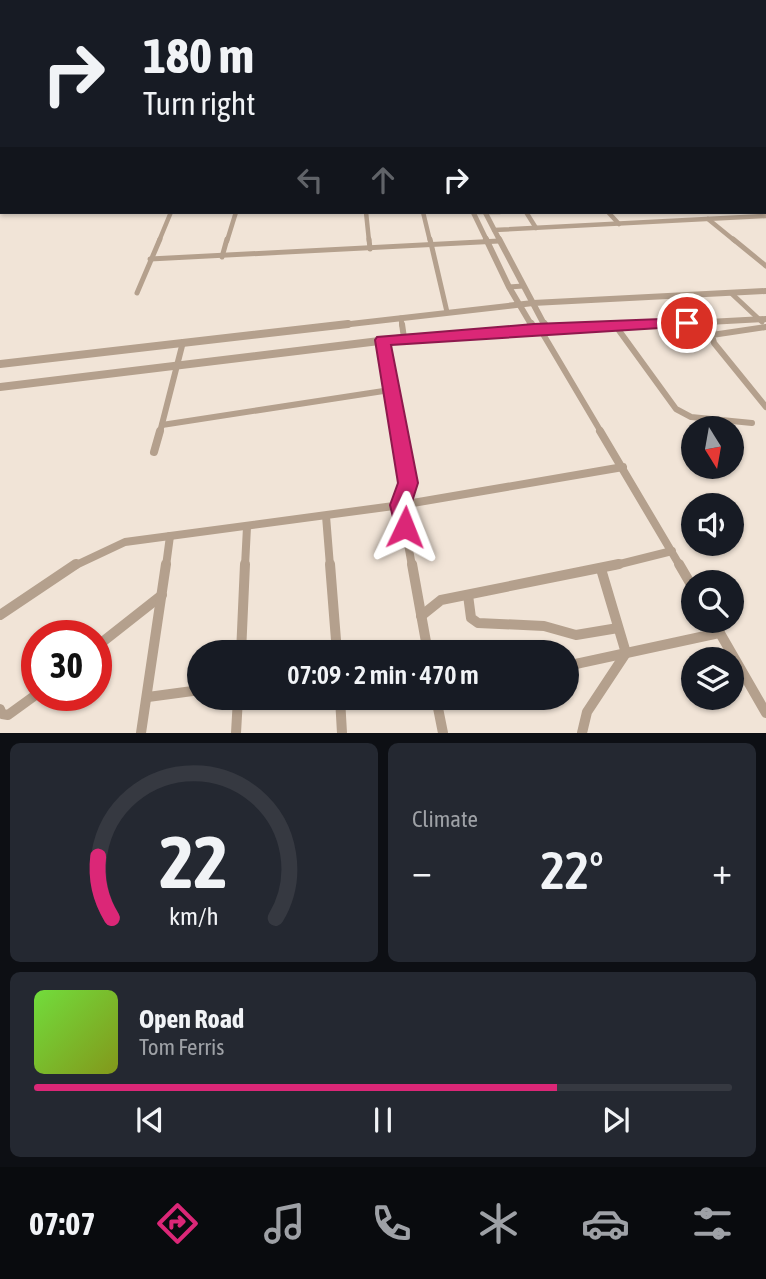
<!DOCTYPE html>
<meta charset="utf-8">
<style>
:root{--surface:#171b24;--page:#242831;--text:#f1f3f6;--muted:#9ea1a6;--line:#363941;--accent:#db2777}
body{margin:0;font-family:"Asap Condensed",sans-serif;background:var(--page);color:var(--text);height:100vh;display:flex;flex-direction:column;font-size:26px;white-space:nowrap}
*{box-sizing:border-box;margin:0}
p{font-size:23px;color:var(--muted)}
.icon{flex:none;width:38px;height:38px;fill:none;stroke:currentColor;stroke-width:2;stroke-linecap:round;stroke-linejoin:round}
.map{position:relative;height:733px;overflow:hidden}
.sheet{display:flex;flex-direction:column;gap:10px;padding:10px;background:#0d0f14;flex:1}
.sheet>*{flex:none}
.guide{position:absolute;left:0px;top:0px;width:766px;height:214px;box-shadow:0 2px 5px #0004;background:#171b24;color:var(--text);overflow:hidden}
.needle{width:46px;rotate:169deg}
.controls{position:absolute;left:681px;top:416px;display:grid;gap:14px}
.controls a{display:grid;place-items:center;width:63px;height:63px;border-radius:50%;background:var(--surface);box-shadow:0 2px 5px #0004;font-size:35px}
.speed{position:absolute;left:21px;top:620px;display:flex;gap:14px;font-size:35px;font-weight:700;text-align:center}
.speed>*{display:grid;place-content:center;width:91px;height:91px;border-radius:50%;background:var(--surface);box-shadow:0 2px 5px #0004;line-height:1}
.speed .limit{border:10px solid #d22;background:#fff;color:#111}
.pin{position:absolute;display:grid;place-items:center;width:60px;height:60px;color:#fff;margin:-30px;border:4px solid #fff;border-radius:50%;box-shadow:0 2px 7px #0007}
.me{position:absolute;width:77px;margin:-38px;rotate:2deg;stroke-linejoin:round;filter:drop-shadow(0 0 5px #0008)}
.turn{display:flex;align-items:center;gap:24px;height:147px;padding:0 28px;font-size:32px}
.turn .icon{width:91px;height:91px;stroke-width:2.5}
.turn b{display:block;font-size:49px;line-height:60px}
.lanes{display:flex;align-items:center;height:66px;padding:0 28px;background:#0003;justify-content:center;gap:35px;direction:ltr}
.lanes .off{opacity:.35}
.big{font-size:52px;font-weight:600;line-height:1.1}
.sheet .card{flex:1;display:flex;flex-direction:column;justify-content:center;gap:10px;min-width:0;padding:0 24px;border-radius:10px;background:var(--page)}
.sheet .dial{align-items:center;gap:0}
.dial svg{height:182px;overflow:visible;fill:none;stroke:var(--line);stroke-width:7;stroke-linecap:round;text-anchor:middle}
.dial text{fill:var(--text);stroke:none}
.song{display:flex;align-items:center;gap:21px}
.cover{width:84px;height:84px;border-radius:10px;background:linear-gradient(135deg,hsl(100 70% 55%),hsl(70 70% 35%))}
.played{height:7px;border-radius:4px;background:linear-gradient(90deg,var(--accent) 75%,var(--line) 75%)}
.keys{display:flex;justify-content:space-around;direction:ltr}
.heat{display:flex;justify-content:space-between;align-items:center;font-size:38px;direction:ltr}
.sheet .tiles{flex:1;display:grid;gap:10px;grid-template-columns:1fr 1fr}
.card:last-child{grid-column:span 2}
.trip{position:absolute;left:187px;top:640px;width:392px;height:70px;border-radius:35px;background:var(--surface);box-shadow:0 2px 5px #0004;font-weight:600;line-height:70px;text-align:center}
.menu{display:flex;height:112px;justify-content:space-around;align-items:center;background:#090b0e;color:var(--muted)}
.menu .icon{width:49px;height:49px}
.menu .active{color:var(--accent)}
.menu b{font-size:32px;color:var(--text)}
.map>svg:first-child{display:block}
</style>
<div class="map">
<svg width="766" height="733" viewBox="0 0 766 733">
<rect width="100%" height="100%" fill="#f1e4d7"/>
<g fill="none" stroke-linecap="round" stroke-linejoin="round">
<g stroke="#b4a08d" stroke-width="4.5">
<polyline points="366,212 369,241"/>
<polyline points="423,212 430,241"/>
<polyline points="473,212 500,212"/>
<polyline points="526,212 536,228"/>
<polyline points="608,212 619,224"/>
<polyline points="708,219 735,241"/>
<polyline points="494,230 766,216"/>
<polyline points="159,241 171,212"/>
<polyline points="227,241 236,212"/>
</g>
<g stroke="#b4a08d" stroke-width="5">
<polyline points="369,239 370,249"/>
<polyline points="430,239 447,312"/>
<polyline points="733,239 766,266"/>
<polyline points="222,257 227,239"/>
<polyline points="150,259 499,241"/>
<polyline points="509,287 523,286"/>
<polyline points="137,293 160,239"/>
<polyline points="731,293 762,322"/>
<polyline points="401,318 402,326"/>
</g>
<g stroke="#b4a08d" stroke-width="6">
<polyline points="402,324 404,338"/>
<polyline points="615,325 676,409 691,417 752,423"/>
<polyline points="766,327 712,335 714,343 766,407"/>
<polyline points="540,329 601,432"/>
<polyline points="382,340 399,432"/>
<polyline points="162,425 390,390"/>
<polyline points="160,432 183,342"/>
</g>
<g stroke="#b4a08d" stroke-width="8">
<polyline points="398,431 408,483 401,505 412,566"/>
<polyline points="600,431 680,566"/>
<polyline points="154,452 160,431"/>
<polyline points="326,516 330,566"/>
<polyline points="74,566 125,542 401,505 623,467"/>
<polyline points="166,566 170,536"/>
<polyline points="245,566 247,527"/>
<polyline points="612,566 672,551"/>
</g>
<g stroke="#b4a08d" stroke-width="10">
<polyline points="330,564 337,653"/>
<polyline points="412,564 428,653"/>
<polyline points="679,564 693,588"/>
<polyline points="468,595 471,618 478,623 544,626 576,635 618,628"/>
<polyline points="0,615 76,564"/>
<polyline points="421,616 441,600 619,564"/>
<polyline points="713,621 766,713"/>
<polyline points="96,647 162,595"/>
<polyline points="241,653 245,564"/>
<polyline points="396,653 426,645"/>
<polyline points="571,665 719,633"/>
<polyline points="148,697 200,690"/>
<polyline points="340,698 342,733"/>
<polyline points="436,698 443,733"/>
<polyline points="0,709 2,714 8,715 37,694"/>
<polyline points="141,733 166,564"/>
<polyline points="236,733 238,698"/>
<polyline points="582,733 587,712 626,653 601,569"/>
</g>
<g stroke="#b4a08d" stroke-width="5">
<polyline points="473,212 487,241"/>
<polyline points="485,212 500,241"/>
</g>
<g stroke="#b4a08d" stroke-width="6">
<polyline points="486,239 509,287 532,326"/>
<polyline points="499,239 545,326"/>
<polyline points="333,326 533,303 766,291"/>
<polyline points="634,326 766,319"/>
</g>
<g stroke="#b4a08d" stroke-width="8">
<polyline points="531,324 534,329"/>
<polyline points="544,324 547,329"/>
<polyline points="0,364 348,324"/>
<polyline points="0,387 404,338 667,324"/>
</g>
<rect fill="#805c32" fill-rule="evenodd" x="765" y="202" width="1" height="5"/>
</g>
<linearGradient id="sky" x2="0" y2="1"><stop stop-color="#9aaab6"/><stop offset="0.54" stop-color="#f9f3ed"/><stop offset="1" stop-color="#f9f3ed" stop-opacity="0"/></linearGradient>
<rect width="766" height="221" fill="url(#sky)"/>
<polygon fill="#db2777" stroke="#8e194d" stroke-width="2" points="687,318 694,323 692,326 391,345 418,483 411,505 415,527 412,534 405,537 397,534 390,505 398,483 375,340 377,337 534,324"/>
</svg>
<div class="controls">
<a><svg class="needle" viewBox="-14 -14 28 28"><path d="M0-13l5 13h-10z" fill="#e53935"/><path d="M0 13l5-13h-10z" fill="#9ea1a6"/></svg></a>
<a><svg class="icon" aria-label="sound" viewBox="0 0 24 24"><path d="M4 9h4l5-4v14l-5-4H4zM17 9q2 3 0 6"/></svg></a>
<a><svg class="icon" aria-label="search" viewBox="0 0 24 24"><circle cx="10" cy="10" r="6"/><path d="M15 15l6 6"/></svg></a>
<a><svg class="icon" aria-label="layers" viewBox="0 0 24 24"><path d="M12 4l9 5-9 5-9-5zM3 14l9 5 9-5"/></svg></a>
</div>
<div class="speed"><div class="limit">30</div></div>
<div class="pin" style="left:687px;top:323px;background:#d93025"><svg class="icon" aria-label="arrive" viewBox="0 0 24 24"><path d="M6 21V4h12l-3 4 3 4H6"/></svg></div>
<svg class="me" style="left:405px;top:527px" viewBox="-20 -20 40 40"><path d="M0-17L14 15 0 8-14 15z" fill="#db2777" stroke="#fff" stroke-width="4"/></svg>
<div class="trip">07:09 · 2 min · 470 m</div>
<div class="guide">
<div class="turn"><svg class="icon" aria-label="right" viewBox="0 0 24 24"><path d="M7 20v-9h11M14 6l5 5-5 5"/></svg><div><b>180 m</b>Turn right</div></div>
<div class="lanes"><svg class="icon off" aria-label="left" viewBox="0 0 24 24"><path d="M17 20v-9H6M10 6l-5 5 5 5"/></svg><svg class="icon off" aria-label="ahead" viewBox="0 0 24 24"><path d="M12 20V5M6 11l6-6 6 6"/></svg><svg class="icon" aria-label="right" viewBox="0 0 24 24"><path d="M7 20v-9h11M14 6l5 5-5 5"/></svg></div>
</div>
</div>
<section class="sheet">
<div class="tiles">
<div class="card dial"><svg viewBox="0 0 100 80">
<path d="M14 69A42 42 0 1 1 86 69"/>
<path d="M14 69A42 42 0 0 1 8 42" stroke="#db2777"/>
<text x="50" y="56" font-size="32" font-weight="700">22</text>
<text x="50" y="72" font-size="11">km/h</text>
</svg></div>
<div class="card"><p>Climate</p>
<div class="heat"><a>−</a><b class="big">22°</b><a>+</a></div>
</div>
<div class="card">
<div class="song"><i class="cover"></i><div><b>Open Road</b><p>Tom Ferris</p></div></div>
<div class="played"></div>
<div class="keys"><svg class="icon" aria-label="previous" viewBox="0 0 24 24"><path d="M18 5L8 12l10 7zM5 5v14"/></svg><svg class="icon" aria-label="pause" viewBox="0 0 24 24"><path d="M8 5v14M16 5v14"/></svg><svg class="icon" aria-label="next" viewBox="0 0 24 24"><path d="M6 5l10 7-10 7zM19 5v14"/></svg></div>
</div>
</div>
</section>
<nav class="menu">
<b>07:07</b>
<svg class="icon active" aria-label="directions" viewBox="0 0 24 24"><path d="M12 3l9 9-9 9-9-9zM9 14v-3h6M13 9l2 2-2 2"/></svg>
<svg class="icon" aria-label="music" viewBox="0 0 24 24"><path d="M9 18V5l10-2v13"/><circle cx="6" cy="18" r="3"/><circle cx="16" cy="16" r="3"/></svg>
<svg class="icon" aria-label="phone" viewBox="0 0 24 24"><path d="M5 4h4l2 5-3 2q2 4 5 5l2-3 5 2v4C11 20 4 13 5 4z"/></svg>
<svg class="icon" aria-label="climate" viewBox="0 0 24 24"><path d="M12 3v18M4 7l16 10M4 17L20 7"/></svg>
<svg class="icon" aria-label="car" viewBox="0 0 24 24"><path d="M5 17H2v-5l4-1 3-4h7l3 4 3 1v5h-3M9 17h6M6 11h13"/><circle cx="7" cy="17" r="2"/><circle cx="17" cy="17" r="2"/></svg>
<svg class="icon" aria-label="filters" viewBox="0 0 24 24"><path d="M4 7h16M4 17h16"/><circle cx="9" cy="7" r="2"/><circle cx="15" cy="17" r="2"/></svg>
</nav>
